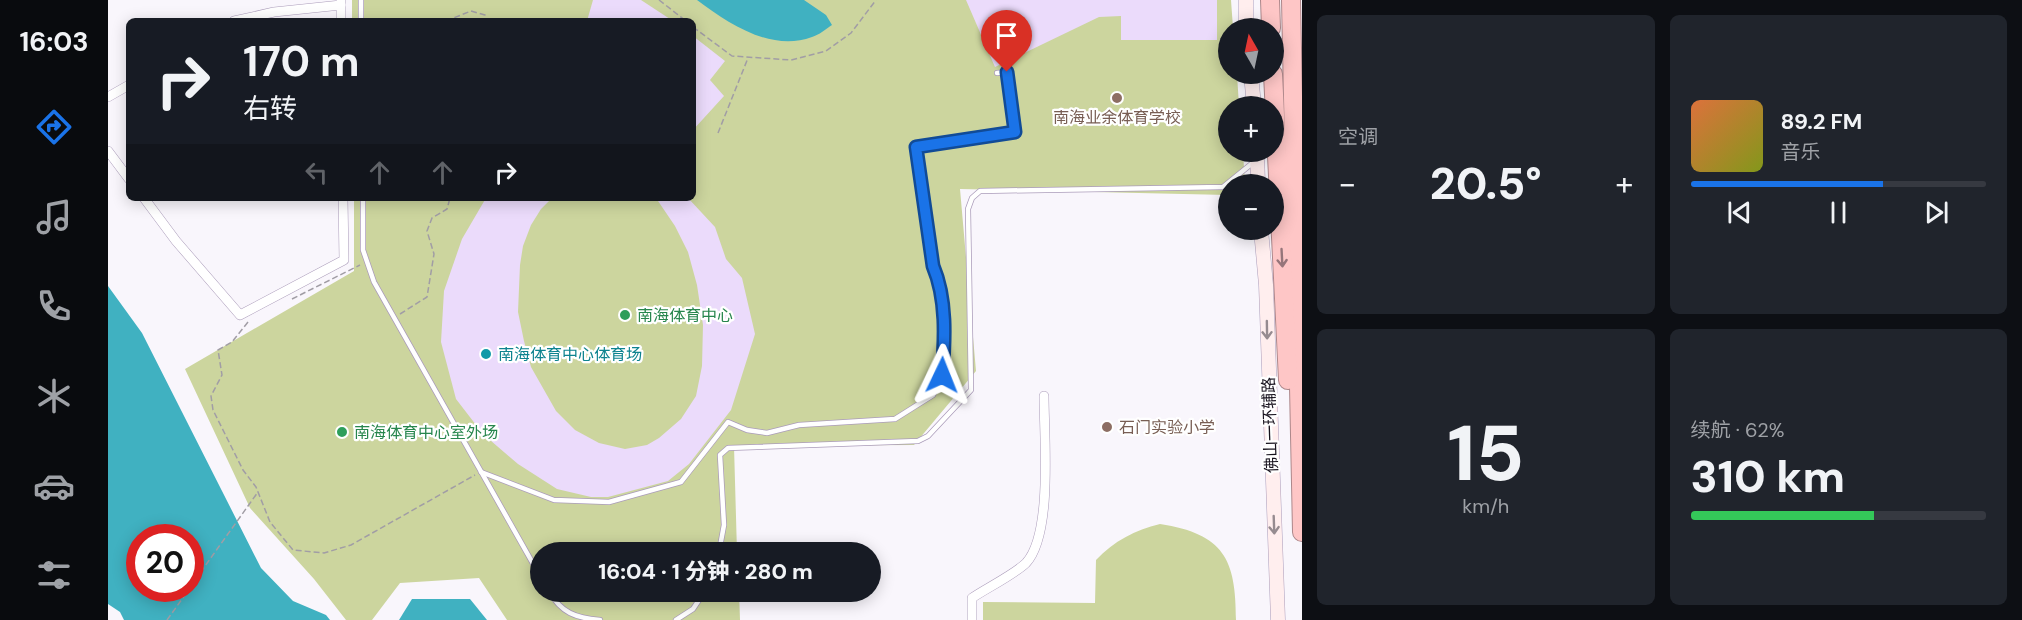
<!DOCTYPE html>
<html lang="zh">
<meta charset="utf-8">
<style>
:root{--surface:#171b24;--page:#20242c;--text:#f1f3f6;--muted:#9ea1a6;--line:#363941;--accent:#1a73e8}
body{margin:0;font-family:"DM Sans","Noto Sans SC",sans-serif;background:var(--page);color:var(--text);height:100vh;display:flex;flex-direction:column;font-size:22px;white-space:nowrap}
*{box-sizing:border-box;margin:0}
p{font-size:20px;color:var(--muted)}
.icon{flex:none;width:33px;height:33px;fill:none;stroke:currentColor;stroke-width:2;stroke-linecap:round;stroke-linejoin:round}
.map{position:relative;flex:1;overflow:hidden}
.details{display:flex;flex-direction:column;gap:15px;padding:15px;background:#0d0f14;width:720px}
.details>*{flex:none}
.guide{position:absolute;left:18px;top:18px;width:570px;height:183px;border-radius:9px;box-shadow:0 3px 15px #0003;background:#171b24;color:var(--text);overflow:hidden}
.needle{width:39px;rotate:351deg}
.fabs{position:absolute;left:1110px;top:18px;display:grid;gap:12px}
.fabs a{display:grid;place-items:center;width:66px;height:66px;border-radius:50%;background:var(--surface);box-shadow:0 3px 15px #0003;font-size:30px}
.speed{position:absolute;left:18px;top:524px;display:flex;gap:12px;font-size:30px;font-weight:700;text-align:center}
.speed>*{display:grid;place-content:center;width:78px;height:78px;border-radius:50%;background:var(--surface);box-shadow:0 3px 15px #0003;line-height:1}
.speed .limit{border:9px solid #d22;background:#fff;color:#111}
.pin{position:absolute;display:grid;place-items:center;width:51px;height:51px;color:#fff;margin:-62px -26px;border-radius:50% 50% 50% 0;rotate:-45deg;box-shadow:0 0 6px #0007}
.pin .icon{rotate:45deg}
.me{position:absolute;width:66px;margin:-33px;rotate:2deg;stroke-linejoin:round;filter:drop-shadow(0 0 4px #0008)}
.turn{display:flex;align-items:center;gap:21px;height:126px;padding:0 18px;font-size:27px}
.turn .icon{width:78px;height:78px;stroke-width:2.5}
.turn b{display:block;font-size:42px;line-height:51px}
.lanes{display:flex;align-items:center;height:57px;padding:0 18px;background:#0003;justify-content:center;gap:30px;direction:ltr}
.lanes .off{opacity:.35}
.big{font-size:45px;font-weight:800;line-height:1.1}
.details .card{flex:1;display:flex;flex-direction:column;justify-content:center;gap:9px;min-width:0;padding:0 21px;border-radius:9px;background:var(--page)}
.details .dial{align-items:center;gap:0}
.dial b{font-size:78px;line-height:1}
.song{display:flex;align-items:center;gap:18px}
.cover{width:72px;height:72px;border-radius:9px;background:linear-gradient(135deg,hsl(20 70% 55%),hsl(70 70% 35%))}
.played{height:6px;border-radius:3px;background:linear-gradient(90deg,var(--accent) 65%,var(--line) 65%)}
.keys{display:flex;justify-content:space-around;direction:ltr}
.heat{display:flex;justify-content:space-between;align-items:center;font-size:33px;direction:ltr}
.charge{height:9px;border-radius:4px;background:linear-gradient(90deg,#34c759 62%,var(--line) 0)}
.details .tiles{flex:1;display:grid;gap:15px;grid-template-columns:repeat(2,1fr)}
.trip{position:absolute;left:422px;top:542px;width:351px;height:60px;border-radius:30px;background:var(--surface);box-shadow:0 3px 15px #0003;font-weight:800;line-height:60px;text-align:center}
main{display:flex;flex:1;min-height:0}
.tab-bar{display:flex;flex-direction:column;width:108px;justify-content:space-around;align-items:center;background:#090b0e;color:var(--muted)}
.tab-bar .icon{width:42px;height:42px}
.tab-bar .active{color:var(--accent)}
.tab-bar b{font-size:27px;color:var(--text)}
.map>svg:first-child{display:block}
</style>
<main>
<nav class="tab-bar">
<b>16:03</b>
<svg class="icon active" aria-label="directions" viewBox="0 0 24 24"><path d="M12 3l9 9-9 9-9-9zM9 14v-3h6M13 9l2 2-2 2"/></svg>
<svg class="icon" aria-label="music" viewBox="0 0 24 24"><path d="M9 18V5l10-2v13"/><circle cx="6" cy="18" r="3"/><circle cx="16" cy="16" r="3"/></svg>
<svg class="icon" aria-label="phone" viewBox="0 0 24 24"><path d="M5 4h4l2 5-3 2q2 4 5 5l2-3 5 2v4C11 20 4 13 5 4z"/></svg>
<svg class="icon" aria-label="climate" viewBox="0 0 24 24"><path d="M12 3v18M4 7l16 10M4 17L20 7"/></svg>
<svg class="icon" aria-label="car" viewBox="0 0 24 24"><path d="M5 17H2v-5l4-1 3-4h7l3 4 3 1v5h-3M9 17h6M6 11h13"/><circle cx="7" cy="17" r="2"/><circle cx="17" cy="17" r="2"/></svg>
<svg class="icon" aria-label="filters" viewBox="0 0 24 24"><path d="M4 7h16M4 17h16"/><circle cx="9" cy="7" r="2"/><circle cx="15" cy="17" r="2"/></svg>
</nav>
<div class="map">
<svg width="1194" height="620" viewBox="0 0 1194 620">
<rect width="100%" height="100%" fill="#f9f6fc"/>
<g fill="#ccd59e">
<polygon points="244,0 1123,0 1125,28 1120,28 1120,74 1129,74 1131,106 1120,106 1120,152 1135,152 1137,184 1120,184 1120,195 852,189 868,371 806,445 626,446 629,552 432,552 432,591 631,591 632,620 399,620 371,578 292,583 264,620 238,620 206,579 142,508 77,369 246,271 246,198 585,198 585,21 244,21"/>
<path d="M1052 524C1116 534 1128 559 1128 620H875V602L987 603 988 560C1006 541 1027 530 1052 524Z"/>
</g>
<g fill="#40b1c1" fill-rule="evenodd">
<path d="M589 0H696L718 15 724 25C718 29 711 35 704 37 663 52 621 24 589 0Z"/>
<path d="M0 286 34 333 153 568 185 601 218 615 222 620H16L12 612 0 604ZM32 537H82V588H32Z"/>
<polygon points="304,599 362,599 379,620 291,620"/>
</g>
<g fill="#ebdbfb">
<polygon points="485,0 533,0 565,21 479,21"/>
<polygon points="858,0 1109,0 1109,40 1013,40 1013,16 991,17 887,67"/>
<polygon points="585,36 617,61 602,80 616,96 585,130"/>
<polygon points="378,198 444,198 433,209 423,225 415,246 412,265 410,312 416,341 423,367 448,411 467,430 491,443 517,449 539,445 551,438 573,419 588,396 594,366 595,325 589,285 580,252 567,226 548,198 580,198 607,227 618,259 634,278 647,334 623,410 581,464 560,481 500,497 483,497 449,489 410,464 375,434 348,399 333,342 336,291 354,239"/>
</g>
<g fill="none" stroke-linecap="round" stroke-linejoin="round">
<defs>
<g id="lane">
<polyline points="253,0 253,21"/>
<polyline points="255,198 255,250 266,282 432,576"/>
<polyline points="373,472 446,500 501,502 573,482 620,422 639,430 659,433 691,425 787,419 825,395 834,375 836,357 832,284 825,266 808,147 907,132 899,72 889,73"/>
<polyline points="611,552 616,525 612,455 620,448 810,441 820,436 863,390 860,209 864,198 872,191 1115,187 1147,161"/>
<path d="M441 591C453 613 468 618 492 620"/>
<polyline points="568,620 585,609 597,591"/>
</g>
<g id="street">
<polyline points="233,0 233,21"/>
<polyline points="126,21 166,12 233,5"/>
<polyline points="0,97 21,85"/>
<polyline points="0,151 21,179"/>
<polyline points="36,198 68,241 132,315 236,260 235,198"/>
<path d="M864 620V598C877 589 907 574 918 563 945 534 936 436 936 396"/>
</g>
<g id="secondary">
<polyline points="1138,28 1138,0"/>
<polyline points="1143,74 1146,106"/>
<polyline points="1149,152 1150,184"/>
<polyline points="1153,230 1158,285 1170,620"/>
</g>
<g id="highway">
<polyline points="1162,0 1163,28"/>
<polyline points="1183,0 1194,532"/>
<polyline points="1165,74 1180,380"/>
</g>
</defs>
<use href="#lane" stroke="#ab9cba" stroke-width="6"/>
<use href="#street" stroke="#ab9cba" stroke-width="10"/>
<use href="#secondary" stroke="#ab9cba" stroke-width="15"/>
<use href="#highway" stroke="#ad878a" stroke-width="20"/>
<g stroke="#a19da5" stroke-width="1.5" stroke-dasharray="6 3" stroke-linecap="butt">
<polyline points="551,0 578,21"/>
<polyline points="338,21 363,11 377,15 377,21"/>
<polyline points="585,27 624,56 683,60 718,51 743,33 768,0"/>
<polyline points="610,133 640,58"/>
<polyline points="184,299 252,265"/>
<polyline points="292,314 319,297 326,254 319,231 324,218 339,209 342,198"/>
<polyline points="140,322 124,342 110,350 114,375 103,396 105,410 135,470 148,487 162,522 185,550 216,553 243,545 367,475"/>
<polyline points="82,587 150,492"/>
<polyline points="59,620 82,588"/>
</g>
<use href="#lane" stroke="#fff" stroke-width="4.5"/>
<use href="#street" stroke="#fff" stroke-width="9"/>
<use href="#secondary" stroke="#fee" stroke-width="14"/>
<use href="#highway" stroke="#fec6c6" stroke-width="18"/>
</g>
<defs><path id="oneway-shaft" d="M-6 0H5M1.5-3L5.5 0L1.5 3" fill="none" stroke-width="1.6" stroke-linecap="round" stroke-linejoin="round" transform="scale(1.5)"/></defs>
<use stroke="#96757a" href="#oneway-shaft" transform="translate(1174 258) rotate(87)"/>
<g stroke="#968b90">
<use href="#oneway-shaft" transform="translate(1159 330) rotate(89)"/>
<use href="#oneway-shaft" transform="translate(1166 525) rotate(88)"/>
</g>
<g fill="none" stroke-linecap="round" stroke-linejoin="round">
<defs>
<path id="route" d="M834 375C837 339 839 299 825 266L808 147 907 132 899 72"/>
</defs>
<use href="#route" stroke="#114b97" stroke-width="15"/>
<use href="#route" stroke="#1a73e8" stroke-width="10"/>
</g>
<g fill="#8d6e63" stroke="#fff" stroke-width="2">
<circle cx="1009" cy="98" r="6"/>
<circle cx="999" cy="427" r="6"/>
</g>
<g fill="#2e9e5b" stroke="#fff" stroke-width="2">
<circle cx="517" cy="315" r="6"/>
<circle cx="234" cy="432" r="6"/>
</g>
<circle fill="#0f9aa8" stroke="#fff" stroke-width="2" cx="378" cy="354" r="6"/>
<g text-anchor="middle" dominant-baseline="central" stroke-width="4.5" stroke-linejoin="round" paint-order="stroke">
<g font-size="16" fill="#785e54" stroke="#fff">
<text x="1009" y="117">南海业余体育学校</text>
<text x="1011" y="427" text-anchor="start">石门实验小学</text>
</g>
<g font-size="16" fill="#27864d" stroke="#fff" text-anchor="start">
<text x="529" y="315">南海体育中心</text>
<text x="246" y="432">南海体育中心室外场</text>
</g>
<g font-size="16" fill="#0d838f" stroke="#fff" text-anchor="start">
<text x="390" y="354">南海体育中心体育场</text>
</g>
<g font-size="16" fill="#16111c" stroke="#fff">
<text transform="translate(1162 425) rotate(-92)">佛山一环辅路</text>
</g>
</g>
</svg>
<div class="fabs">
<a><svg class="needle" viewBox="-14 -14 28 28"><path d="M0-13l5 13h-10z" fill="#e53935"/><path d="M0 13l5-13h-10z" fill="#9ea1a6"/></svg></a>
<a>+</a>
<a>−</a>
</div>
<div class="speed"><div class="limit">20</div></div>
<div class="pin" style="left:899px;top:72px;background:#d93025"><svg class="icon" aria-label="arrive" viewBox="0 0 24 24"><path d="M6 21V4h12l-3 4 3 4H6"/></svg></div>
<svg class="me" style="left:834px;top:375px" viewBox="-20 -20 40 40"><path d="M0-17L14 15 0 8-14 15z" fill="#1a73e8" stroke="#fff" stroke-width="4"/></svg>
<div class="trip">16:04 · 1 分钟 · 280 m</div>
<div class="guide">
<div class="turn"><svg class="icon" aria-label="right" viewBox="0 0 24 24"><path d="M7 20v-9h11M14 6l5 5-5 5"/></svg><div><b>170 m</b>右转</div></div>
<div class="lanes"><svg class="icon off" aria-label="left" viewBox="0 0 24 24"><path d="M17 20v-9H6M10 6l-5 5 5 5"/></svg><svg class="icon off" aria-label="ahead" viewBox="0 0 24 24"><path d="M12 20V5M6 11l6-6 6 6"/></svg><svg class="icon off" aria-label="ahead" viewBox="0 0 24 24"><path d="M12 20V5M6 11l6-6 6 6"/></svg><svg class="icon" aria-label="right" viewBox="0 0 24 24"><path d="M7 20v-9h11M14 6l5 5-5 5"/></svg></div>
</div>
</div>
<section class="details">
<div class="tiles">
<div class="card"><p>空调</p>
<div class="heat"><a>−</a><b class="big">20.5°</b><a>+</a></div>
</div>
<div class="card">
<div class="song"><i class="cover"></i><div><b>89.2 FM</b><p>音乐</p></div></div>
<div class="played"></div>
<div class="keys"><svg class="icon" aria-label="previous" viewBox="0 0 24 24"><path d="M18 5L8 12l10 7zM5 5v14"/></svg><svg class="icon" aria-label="pause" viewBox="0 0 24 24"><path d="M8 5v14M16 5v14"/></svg><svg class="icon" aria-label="next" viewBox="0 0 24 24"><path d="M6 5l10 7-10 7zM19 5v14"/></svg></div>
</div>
<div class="card dial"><b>15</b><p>km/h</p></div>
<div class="card"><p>续航 · 62%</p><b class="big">310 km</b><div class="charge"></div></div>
</div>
</section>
</main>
